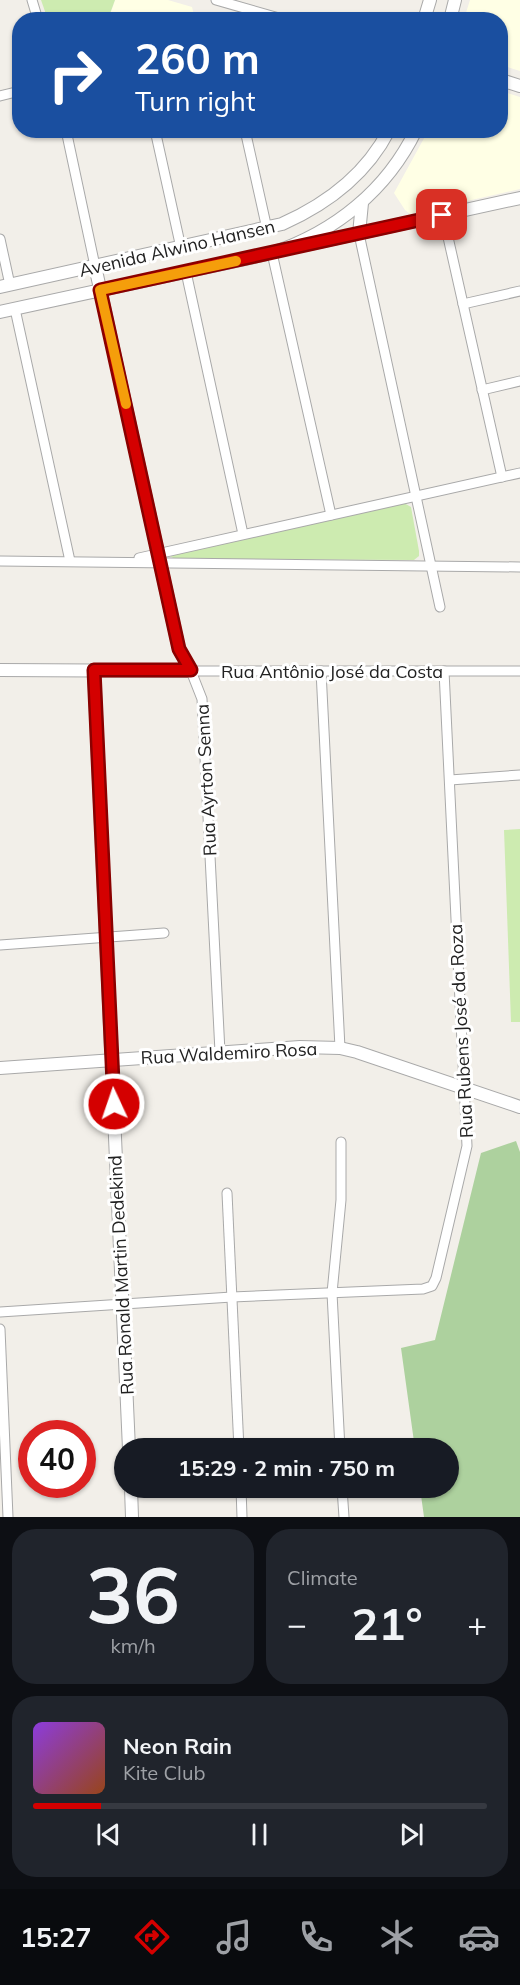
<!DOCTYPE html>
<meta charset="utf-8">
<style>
:root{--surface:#171b24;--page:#20242c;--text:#f1f3f6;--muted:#9ea1a6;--line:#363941;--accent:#d40000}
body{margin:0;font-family:Mulish,sans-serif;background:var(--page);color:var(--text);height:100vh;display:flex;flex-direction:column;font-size:22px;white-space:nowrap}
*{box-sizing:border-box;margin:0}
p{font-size:20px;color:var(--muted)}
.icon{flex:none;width:33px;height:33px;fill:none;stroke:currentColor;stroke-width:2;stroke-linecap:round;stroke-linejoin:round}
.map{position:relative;height:1517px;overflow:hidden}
.details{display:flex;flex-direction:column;gap:12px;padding:12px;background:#0d0f14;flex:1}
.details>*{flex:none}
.hud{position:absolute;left:12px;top:12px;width:496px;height:126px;border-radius:24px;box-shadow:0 2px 4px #0004;background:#1a4fa0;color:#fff;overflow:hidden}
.speed{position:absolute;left:18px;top:1420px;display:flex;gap:12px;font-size:30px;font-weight:700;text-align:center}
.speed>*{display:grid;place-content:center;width:78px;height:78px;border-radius:50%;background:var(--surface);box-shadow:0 2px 4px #0004;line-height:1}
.speed .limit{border:9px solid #d22;background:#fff;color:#111}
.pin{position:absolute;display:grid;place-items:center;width:51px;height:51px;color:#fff;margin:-26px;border-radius:12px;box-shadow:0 3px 9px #0006}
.me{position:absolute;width:66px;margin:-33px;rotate:357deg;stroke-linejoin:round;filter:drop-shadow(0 0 4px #0008)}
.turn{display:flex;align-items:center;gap:21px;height:126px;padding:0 24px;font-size:27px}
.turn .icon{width:78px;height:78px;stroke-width:2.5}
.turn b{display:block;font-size:42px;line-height:51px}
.big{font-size:45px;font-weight:700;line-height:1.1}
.details .card{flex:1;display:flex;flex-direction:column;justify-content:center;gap:9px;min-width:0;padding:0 21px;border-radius:24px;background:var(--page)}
.details .dial{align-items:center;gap:0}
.dial b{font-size:78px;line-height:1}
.song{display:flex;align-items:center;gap:18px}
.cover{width:72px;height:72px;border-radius:9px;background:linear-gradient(135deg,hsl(270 70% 55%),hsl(20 70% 35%))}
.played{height:6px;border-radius:3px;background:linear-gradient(90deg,var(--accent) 15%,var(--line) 15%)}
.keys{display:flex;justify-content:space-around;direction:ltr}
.heat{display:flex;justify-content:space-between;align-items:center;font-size:33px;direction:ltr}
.details .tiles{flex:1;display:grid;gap:12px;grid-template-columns:1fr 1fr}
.card:last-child{grid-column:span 2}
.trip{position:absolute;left:114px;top:1438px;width:345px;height:60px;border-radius:30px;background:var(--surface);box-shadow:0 2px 4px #0004;font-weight:700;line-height:60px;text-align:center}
.dock{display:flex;height:96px;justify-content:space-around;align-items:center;background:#090b0e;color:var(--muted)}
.dock .icon{width:42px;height:42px}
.dock .on{color:var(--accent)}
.dock b{font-size:27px;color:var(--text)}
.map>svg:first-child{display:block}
</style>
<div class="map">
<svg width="520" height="1517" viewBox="0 0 520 1517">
<rect width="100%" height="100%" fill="#f2efe9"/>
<g fill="#ffffe5">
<polygon points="115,0 168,0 192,7 195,19 108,20"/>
<polygon points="470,0 520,0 520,71 501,65 501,20 464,19"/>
<polygon points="501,91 520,97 520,189 410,214 405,210 394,193 428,131 501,130"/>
</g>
<g fill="#cdebb0">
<polygon points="41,0 115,0 108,19 48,20"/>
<polygon points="404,503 411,507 419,551 419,556 414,560 175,559 170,556 170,555"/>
<polygon points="520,829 520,1022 511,1022 504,830"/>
</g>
<polygon fill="#add19e" points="516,1141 520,1152 520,1517 424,1517 420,1488 448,1488 448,1449 415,1449 401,1348 435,1340 481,1153"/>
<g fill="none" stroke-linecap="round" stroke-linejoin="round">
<defs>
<g id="minor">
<polyline points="32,0 38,20"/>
<polyline points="216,0 286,20"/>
<polyline points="0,96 20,91"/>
<polyline points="66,130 95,266"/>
<polyline points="155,130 181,248"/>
<polyline points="245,130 267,229"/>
<polyline points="443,215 502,477"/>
<polyline points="359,234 440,607"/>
<polyline points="0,239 10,285"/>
<polyline points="272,253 331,515"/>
<polyline points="186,272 243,534"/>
<polyline points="463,304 520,291"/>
<polyline points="15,309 70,561"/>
<polyline points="482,390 520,381"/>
<polyline points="139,558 520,473"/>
<polyline points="0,561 520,567"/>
<polyline points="321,671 340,1048"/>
<polyline points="450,780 520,775"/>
<polyline points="0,945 164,933"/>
<polyline points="220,1052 202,699 191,671 520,671"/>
<polyline points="227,1193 239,1449"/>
<polyline points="0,1312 232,1297 423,1289 432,1286 436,1278 467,1146 444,671"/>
<polyline points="0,1329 8,1517"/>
<polyline points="340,1449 332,1293 341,1200 341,1142"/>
<polyline points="241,1488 242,1517"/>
<polyline points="342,1488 344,1517"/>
</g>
<g id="tertiary">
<polyline points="424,20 430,0"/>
<polyline points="450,20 455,0"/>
<polyline points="501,80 520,86"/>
<polyline points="359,234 362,203"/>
<polyline points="306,245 520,198"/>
<polyline points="95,266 179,649 191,671"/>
<path d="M0 287 282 224C327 204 366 175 389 130"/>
<path d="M0 312 272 253C335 232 387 190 416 130"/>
<polyline points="0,670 191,671"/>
<polyline points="94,670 129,1449"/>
<polyline points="0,1068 300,1047 340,1048 357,1052 520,1107"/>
<polyline points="131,1488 132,1517"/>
</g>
</defs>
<use href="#minor" stroke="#a9a9a9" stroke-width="11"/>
<use href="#tertiary" stroke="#a9a9a9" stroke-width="14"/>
<use href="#minor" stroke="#fff" stroke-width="9"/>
<use href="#tertiary" stroke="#fff" stroke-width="12"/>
</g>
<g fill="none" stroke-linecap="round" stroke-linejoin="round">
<defs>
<polyline id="route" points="114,1104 94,670 191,670 179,649 100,290 442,215"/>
</defs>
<use href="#route" stroke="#8a0000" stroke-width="15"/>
<use href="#route" stroke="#d40000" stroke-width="10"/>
<polyline stroke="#f59e0b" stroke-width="10" points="126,404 100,290 236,261"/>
</g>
<g text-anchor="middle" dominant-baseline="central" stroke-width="6" stroke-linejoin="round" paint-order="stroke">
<g font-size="18" fill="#222" stroke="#fff">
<text transform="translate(177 248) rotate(-13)">Avenida Alwino Hansen</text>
<text x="332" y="671">Rua Antônio José da Costa</text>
<text transform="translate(206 780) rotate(-93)">Rua Ayrton Senna</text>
<text transform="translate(461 1031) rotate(-93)">Rua Rubens José da Roza</text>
<text transform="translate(229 1053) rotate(-3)">Rua Waldemiro Rosa</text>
<text transform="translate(121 1275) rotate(-93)">Rua Ronald Martin Dedekind</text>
</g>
</g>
</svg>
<div class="speed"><div class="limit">40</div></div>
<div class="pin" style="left:442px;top:215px;background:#d93025"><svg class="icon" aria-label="arrive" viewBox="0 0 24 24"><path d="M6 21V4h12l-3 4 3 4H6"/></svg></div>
<svg class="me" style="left:114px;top:1104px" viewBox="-20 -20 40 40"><circle r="17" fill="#d40000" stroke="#fff" stroke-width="3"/><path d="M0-11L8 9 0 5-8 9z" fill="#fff"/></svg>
<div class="trip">15:29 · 2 min · 750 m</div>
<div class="hud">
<div class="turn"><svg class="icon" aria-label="right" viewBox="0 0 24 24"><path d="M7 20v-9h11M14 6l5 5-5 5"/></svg><div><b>260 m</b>Turn right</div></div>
</div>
</div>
<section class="details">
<div class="tiles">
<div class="card dial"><b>36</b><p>km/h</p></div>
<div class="card"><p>Climate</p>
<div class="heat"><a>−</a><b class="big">21°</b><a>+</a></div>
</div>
<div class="card">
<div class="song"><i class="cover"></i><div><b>Neon Rain</b><p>Kite Club</p></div></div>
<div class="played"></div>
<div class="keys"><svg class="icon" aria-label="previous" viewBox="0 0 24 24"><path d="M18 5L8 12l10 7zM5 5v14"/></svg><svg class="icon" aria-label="pause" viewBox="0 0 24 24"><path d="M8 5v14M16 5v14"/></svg><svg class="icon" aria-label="next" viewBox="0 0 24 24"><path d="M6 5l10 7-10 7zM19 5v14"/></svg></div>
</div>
</div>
</section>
<nav class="dock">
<b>15:27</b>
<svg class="icon on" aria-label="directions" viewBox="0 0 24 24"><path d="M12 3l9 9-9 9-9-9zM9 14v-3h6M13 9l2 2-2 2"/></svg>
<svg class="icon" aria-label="music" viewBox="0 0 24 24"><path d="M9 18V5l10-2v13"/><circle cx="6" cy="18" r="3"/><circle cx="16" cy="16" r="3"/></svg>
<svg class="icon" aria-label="phone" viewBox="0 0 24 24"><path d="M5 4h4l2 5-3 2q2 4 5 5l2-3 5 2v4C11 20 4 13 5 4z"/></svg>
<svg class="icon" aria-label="climate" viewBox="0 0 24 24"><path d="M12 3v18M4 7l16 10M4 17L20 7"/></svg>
<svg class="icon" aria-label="car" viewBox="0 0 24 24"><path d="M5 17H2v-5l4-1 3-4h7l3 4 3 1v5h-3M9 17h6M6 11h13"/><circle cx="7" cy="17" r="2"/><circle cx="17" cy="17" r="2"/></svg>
</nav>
